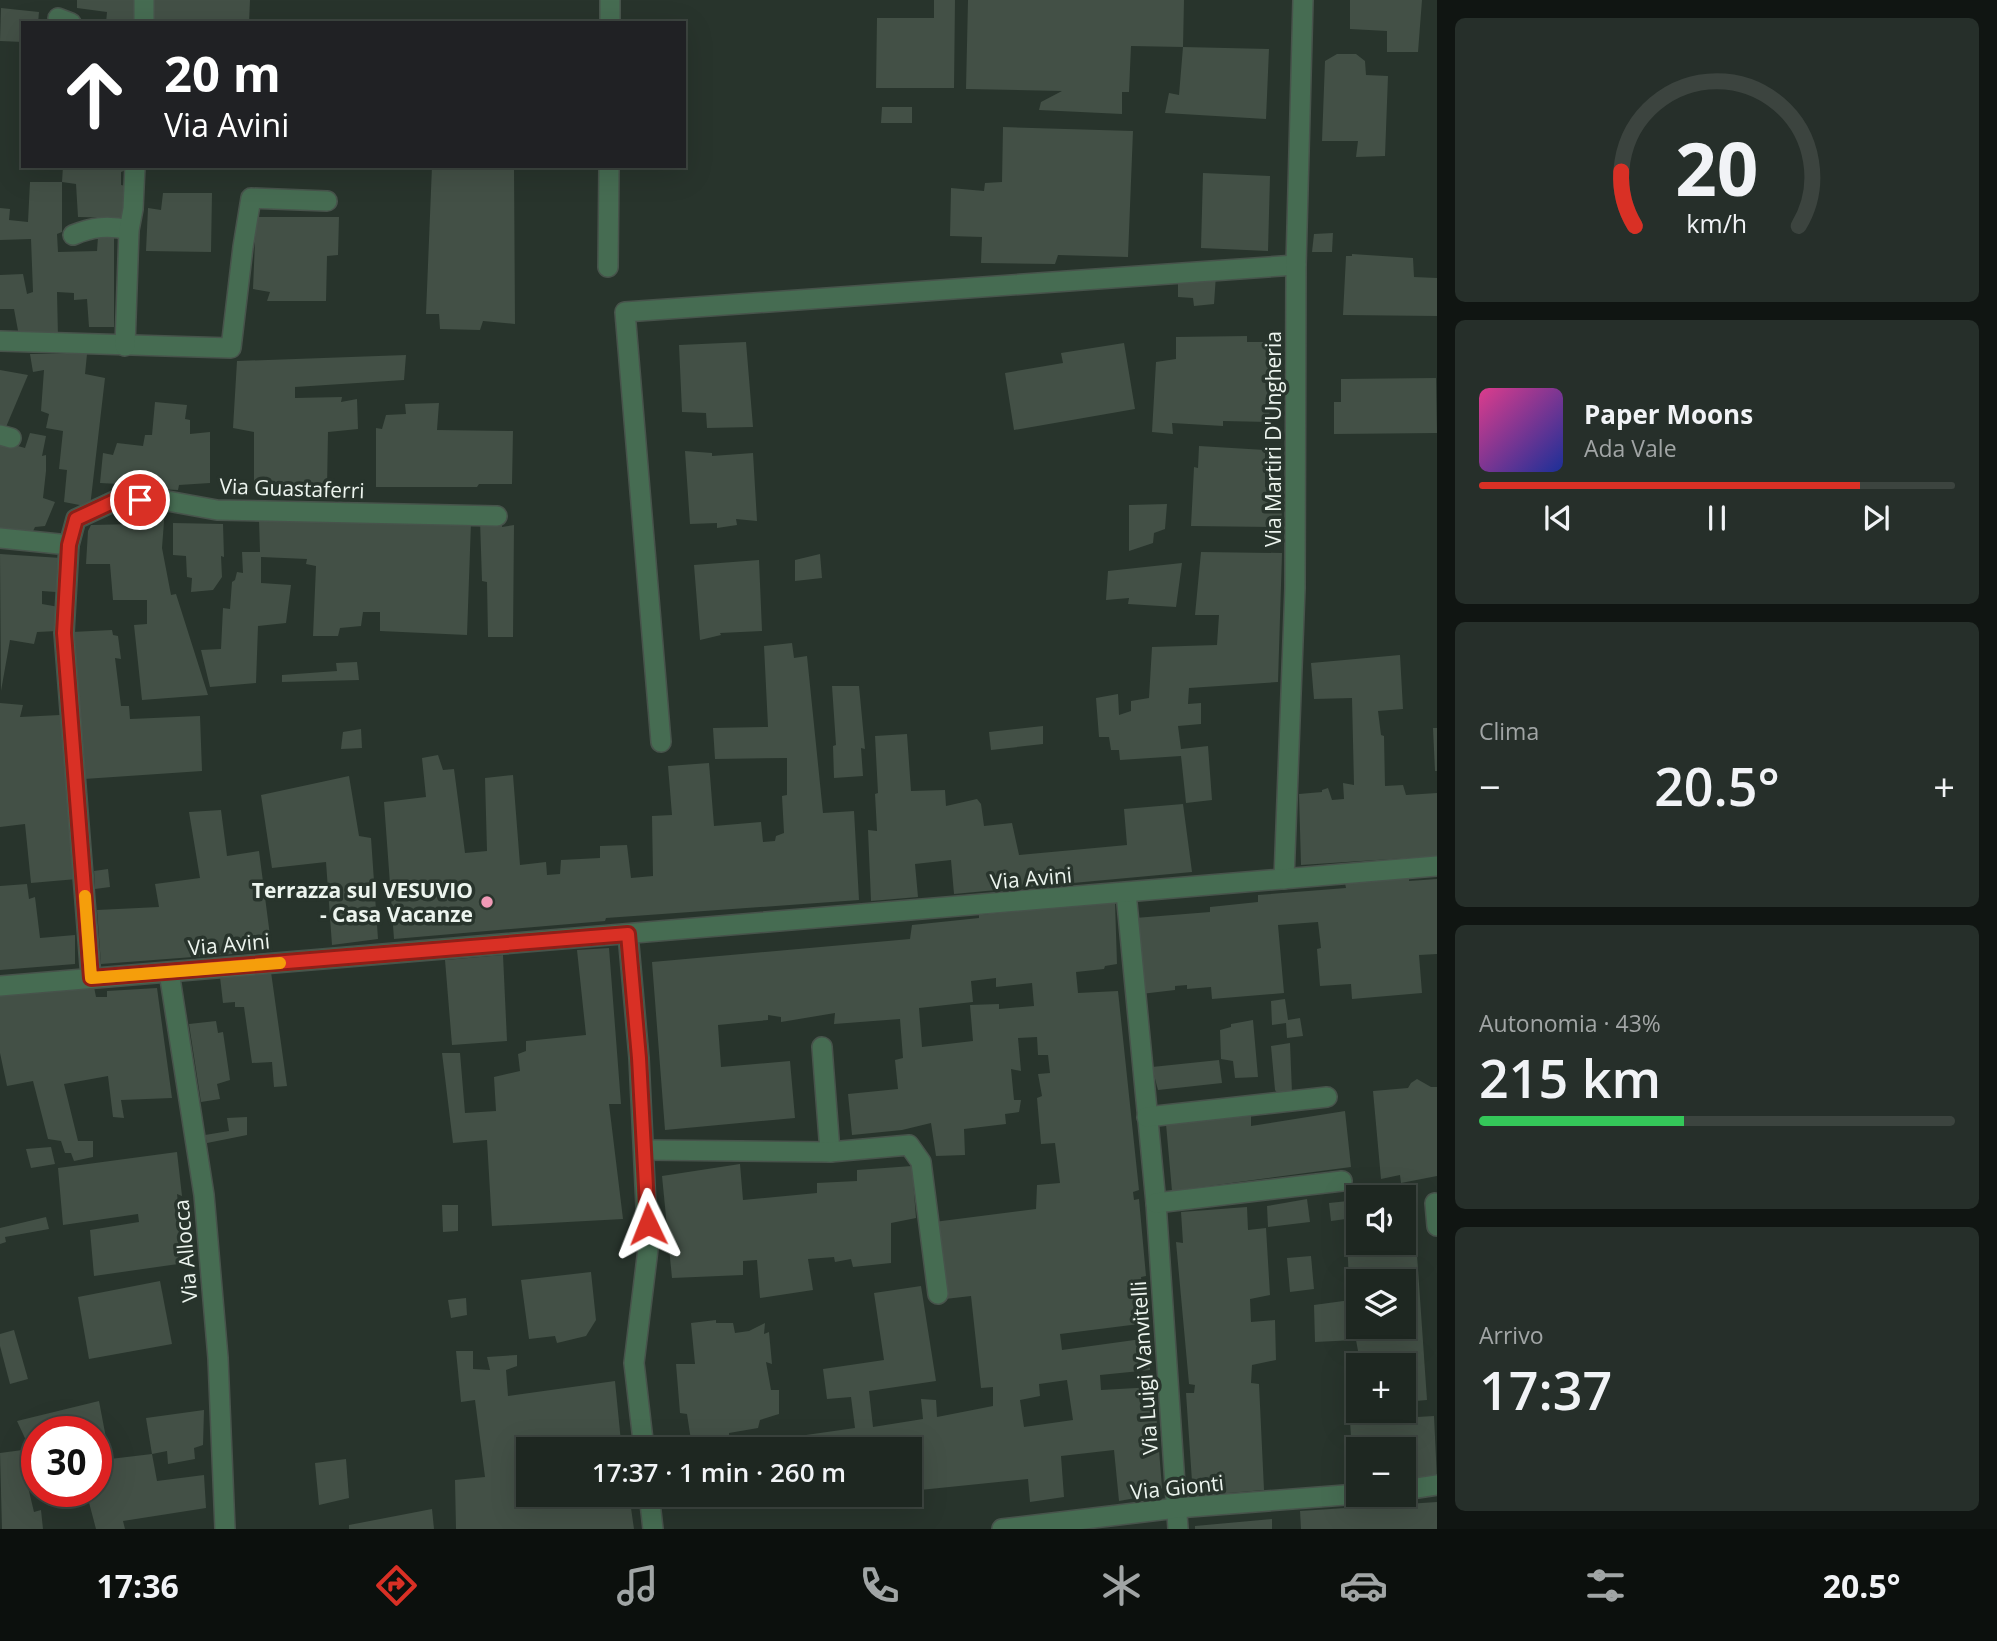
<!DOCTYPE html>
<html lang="it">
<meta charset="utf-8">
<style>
:root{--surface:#1e2721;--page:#262f2a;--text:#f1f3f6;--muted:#a1a5a5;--line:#3c443f;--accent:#d93025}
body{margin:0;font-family:"Open Sans",sans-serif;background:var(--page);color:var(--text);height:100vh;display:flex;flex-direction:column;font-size:26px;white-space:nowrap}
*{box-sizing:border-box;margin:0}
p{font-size:23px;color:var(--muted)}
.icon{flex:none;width:38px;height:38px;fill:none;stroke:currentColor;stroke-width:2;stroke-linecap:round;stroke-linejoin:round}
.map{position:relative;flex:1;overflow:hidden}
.panel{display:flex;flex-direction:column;gap:18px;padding:18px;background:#101512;width:560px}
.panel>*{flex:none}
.hud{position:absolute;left:21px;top:21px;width:665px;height:147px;border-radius:0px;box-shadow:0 7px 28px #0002,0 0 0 2px var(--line);background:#202124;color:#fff;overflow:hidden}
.controls{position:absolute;left:1346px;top:1185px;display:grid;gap:14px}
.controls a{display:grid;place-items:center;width:70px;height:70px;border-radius:0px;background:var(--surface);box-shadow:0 7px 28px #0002,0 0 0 2px var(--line);font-size:35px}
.speed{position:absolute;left:21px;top:1416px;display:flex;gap:14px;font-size:35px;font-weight:700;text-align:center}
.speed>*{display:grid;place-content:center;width:91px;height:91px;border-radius:50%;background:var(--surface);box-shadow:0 7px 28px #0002,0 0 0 2px var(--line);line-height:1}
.speed .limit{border:10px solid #d22;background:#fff;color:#111}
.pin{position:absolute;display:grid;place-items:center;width:60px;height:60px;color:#fff;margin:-30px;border:4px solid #fff;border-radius:50%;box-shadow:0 2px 7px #0007}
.me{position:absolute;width:77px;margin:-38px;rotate:358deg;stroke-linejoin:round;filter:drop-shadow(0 0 5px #0008)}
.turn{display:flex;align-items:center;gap:24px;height:147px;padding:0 28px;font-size:32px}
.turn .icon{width:91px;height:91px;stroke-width:2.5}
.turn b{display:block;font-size:49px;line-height:60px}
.big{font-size:52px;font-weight:600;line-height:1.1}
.panel .widget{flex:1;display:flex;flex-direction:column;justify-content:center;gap:10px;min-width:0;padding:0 24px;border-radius:10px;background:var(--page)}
.panel .dial{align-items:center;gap:0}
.dial svg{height:182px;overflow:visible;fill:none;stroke:var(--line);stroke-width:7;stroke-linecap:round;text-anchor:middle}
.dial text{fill:var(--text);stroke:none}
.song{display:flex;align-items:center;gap:21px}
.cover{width:84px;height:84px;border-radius:10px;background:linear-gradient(135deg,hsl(330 70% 55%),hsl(230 70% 35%))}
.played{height:7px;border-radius:4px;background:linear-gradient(90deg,var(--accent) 80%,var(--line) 80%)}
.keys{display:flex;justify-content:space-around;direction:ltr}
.heat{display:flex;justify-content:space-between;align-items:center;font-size:38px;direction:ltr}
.charge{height:10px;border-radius:5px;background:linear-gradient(90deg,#34c759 43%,var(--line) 0)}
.trip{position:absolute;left:516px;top:1437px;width:406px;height:70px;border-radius:0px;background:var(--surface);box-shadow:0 7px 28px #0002,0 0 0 2px var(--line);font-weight:600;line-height:70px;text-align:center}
.tabs{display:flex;height:112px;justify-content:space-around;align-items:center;background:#0c100d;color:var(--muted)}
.tabs .icon{width:49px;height:49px}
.tabs .current{color:var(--accent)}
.tabs b{font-size:32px;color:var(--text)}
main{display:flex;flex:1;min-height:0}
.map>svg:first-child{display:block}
</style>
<main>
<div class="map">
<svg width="1437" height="1529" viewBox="0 0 1437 1529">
<rect width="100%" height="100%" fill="#28342c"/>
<g fill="#435046" fill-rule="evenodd">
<polygon points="77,0 137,0 135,23 106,23 107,12 77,8"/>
<polygon points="153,0 250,0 249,23 151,23"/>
<polygon points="934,0 955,0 954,88 876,88 877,18 934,18"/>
<polygon points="968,0 1184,0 1183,47 1131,46 1129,92 1122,92 1122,114 1039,110 1041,102 1062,91 966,89"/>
<polygon points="1350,0 1422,0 1418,52 1387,52 1387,31 1350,29"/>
<polygon points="1,8 39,12 38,23 23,23 23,42 0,41"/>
<polygon points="1183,47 1269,49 1266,119 1165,113 1169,93 1179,95"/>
<polygon points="1337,54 1356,54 1365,61 1366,75 1388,76 1385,156 1356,157 1358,141 1322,141 1325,61"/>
<polygon points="882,107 912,107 912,123 881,123"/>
<polygon points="1003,127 1133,131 1128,257 1058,255 1055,264 981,263 982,237 950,236 951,188 984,191 985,183 1002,182"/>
<polygon points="63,166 126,166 126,170 121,172 121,185 126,186 125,218 78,217 76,184 62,182 62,232 57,234 58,252 97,251 98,237 114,238 114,327 89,327 87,299 74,300 74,293 57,292 58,337 19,336 14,309 0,309 0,275 23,274 27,294 33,292 31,239 0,240 0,208 10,209 9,220 28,222 30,182 62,182"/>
<polygon points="432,166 514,168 515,324 483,321 480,330 440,329 439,314 426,314"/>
<polygon points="1203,173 1270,176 1268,251 1201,248"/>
<polygon points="163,193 212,193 211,252 146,251 148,208 161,210"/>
<polygon points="256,217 339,217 338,255 327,256 326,301 267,301 270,292 253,289"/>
<polygon points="1333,233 1332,252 1312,252 1314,234"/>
<polygon points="1352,254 1413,258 1414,277 1437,278 1437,316 1343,315 1346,256 1352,256"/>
<polygon points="1216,275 1214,304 1194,306 1193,298 1178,297 1178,279"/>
<polygon points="1247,336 1247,342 1273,342 1269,422 1223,421 1223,426 1172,423 1173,434 1152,432 1156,362 1176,359 1176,337"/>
<polygon points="746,342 753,427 707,428 706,413 682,412 679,345"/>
<polygon points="1124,343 1135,409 1014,430 1005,373 1063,363 1061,353"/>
<polygon points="30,354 87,354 85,374 105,378 90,507 64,502 67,470 59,469 63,431 46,428 49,414 41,411 44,370 33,372"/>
<polygon points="406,355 404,380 295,387 295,398 342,397 341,402 357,399 358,429 328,432 327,488 254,487 254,432 233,428 237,361"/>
<polygon points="0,370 28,375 6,427 0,425"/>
<polygon points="1436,378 1437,433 1334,434 1334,402 1341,402 1341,379"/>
<polygon points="155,402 187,405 185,419 190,420 190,434 210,432 210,483 179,485 178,490 157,489 157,486 100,483 103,453 113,455 117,443 143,446 145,435 152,435"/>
<polygon points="439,403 437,430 513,431 512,484 479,484 477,487 376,487 376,428 382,429 386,415 406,414 405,404"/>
<polygon points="30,433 46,436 42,456 46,455 46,471 43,498 55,502 45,526 35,527 30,537 0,532 0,441 25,448"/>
<polygon points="1199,446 1265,450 1265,487 1283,487 1281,527 1191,526 1194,467 1198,468"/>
<polygon points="685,451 712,453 712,456 753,453 757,521 736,519 737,525 717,528 717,523 690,524"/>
<polygon points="1167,504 1165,529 1154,533 1153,543 1129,551 1129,505"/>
<polygon points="139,505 165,508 162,548 171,595 176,594 208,695 142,700 134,625 147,624 147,600 113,600 110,564 86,564 88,531 91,525 137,524"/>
<polygon points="259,520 471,522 467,635 380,631 380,612 363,612 361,626 340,628 338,636 313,636 316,566 306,564 307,559 261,557 261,583 291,585 286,623 258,626 256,683 210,687 201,650 221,649 223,608 230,609 232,582 235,580 237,572 243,573 242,552 260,552"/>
<polygon points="480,520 502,521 502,527 514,525 513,637 488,637 487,582 482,581"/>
<polygon points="173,523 223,524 224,557 221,556 222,577 213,590 191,592 192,578 187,577 186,556 173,555"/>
<polygon points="1201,552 1282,553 1278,682 1189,688 1188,704 1201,703 1201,724 1178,726 1181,749 1208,746 1212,800 1186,803 1181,756 1120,760 1119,750 1111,750 1109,737 1099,737 1096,698 1118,694 1119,715 1131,711 1131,701 1149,698 1152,647 1217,645 1219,615 1195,615"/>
<polygon points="0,554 61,558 56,592 42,591 42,604 59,607 57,631 37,632 34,644 10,640 1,691"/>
<polygon points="820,554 822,578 795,581 795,560"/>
<polygon points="759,560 762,631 720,633 721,635 700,640 694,565"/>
<polygon points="1182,563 1176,607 1128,604 1129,598 1106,600 1108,571"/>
<polygon points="112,630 113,635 118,636 121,659 115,658 121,706 129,706 130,719 200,716 202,771 84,779 72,632"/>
<polygon points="792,643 794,658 807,656 823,813 854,811 859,900 606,918 605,921 394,939 384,802 426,797 422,758 438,755 443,770 454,769 465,853 487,851 485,778 513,775 520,865 546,862 547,875 560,874 561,860 600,858 600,846 627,845 631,878 653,876 652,816 672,815 668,766 709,763 714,826 761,822 763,842 775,841 776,836 784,833 782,796 787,795 787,758 715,759 713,728 768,727 764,646"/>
<polygon points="1400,655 1403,709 1378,711 1381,735 1384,736 1385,786 1403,785 1406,795 1437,793 1437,856 1301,865 1299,794 1322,792 1322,790 1328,788 1332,800 1344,799 1343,783 1354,785 1352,698 1314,699 1311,663"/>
<polygon points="357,662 359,680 282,682 282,675 337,671 336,663"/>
<polygon points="832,686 859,686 865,749 861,748 863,776 834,778 833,746 836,745"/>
<polygon points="0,703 23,705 20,717 60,715 77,879 31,883 25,824 0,827"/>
<polygon points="1043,726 1043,744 991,750 989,732"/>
<polygon points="1433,728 1437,728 1437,771 1435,771"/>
<polygon points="361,729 362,748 341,749 343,732"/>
<polygon points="907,734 911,791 945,790 946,806 977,799 981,804 984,826 1012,823 1019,855 1127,845 1124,809 1183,804 1192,872 954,894 951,860 915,864 918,897 871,901 868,830 877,831 875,794 878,793 875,736"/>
<polygon points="349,776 359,836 371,838 378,939 332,945 326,862 272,868 261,795"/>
<polygon points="221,810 227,856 259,851 272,951 101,964 97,910 159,907 155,884 200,878 189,812"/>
<polygon points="108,869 110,887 95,889 94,871"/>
<polygon points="1409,877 1409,881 1437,879 1437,954 1419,955 1422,993 1352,999 1351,984 1320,986 1317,949 1321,948 1318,922 1278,925 1284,993 1212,999 1211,987 1187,989 1187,985 1175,986 1175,990 1141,994 1135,918 1210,912 1210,907 1258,902 1258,895 1346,888 1345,883"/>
<polygon points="27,884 29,899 35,897 40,938 75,935 75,964 0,970 0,886"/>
<path d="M1115 902 1117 964 1105 966 1104 969 1076 972 1078 993 1118 991 1139 1190 1133 1192 1134 1200 1139 1199 1146 1276 1141 1277 1144 1300 1148 1299 1147 1323 1060 1334 1062 1350 1149 1338 1150 1370 1100 1375 1101 1390 1154 1387 1162 1488 1158 1494 1119 1501 1114 1450 1061 1456 1064 1497 1030 1502 1028 1479 910 1491V1449H808L806 1435 855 1428 851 1397 827 1399 823 1369 884 1360 874 1293 921 1286 936 1381 869 1391 873 1427 923 1419 921 1399 936 1400 937 1417 993 1406V1387L981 1388 971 1296 945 1299 934 1222 1036 1209 1037 1185 1060 1183 1055 1143 1041 1144 1037 1098 1042 1096 1038 1074 1050 1073 1048 1055H1038L1037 1037 1018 1038 1021 1071 1011 1069 1014 1100H1021L1019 1112 1005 1114 1006 1124 964 1129 965 1155 936 1156 931 1123 902 1130 852 1135 848 1094 898 1089 895 1060 903 1058 900 1019 834 1024 835 1013 781 1022V1017L768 1015V1020L718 1025 721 1067 790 1061 795 1118 665 1130 652 962 910 939 912 925 979 918V915ZM996 978V987L1032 983 1034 1006 999 1009V1004L970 1005 973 1041 922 1047 919 1008 973 1002 971 981ZM1067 1380 1073 1420 1024 1427 1020 1400 1040 1396 1039 1384Z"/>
<polygon points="609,948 621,1104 609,1104 623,1219 492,1226 487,1140 453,1143 442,1053 460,1053 465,1113 496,1111 494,1077 520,1071 518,1054 526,1051 526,1041 586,1035 577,950"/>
<polygon points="503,955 507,1041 452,1045 445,960"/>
<polygon points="271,972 287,1086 274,1087 272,1062 252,1063 244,1007 235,1007 235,1002 223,1003 220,977"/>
<polygon points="94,987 96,997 107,997 107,991 157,988 172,1098 121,1100 124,1118 113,1117 108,1076 64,1084 78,1141 93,1141 93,1157 74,1161 71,1153 65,1153 61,1141 48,1139 33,1081 7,1086 0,1053 0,996"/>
<polygon points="1285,999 1288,1020 1300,1018 1303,1036 1287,1038 1286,1023 1272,1025 1271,1001"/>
<polygon points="1253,1020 1258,1077 1235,1078 1233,1061 1221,1059 1220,1030 1231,1027 1231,1024"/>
<polygon points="216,1021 218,1033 223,1032 230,1080 217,1084 220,1099 201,1102 189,1024"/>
<polygon points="1290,1043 1292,1093 1278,1094 1275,1090 1271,1046"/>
<polygon points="1219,1060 1222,1083 1158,1090 1152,1067"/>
<polygon points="1417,1079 1431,1087 1437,1087 1437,1176 1401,1183 1400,1175 1381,1179 1373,1091 1408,1088 1411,1083"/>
<polygon points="1345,1111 1351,1167 1172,1191 1166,1124 1251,1116 1251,1126"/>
<polygon points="247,1117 247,1135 207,1143 205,1135 229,1131 227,1118"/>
<polygon points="51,1147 55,1164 31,1168 26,1149"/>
<polygon points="177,1152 182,1196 177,1194 185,1263 94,1276 90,1230 139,1222 138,1214 63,1225 58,1168"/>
<polygon points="740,1164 743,1200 817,1193 817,1183 857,1181 857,1170 912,1166 916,1218 891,1223 891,1263 853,1267 851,1259 835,1262 834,1257 808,1259 813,1290 760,1298 757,1260 743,1261 743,1275 672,1278 662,1176"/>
<polygon points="1307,1199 1310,1222 1268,1227 1267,1206"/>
<polygon points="1358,1200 1358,1242 1404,1242 1404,1212 1414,1211 1427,1400 1404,1402 1404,1365 1365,1365 1360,1362 1356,1340 1315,1342 1314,1305 1358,1299 1358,1326 1404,1326 1404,1281 1349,1281 1346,1219 1331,1221 1329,1203"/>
<polygon points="442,1205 458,1205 458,1231 443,1232"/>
<polygon points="1247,1207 1248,1230 1266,1228 1270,1295 1250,1299 1251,1322 1275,1320 1276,1360 1252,1365 1251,1383 1259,1384 1264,1490 1193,1496 1186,1393 1194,1393 1195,1385 1189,1384 1176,1242 1183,1243 1181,1212"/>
<polygon points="46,1217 49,1229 5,1237 6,1242 0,1244 0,1228"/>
<polygon points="1311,1256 1314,1289 1290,1292 1287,1258"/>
<polygon points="591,1272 596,1320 586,1336 557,1343 555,1336 529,1339 521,1280"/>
<polygon points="160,1281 172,1344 89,1359 78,1297"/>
<polygon points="466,1298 467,1315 451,1318 448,1300"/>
<polygon points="716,1320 716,1323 733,1323 735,1333 749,1331 765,1323 764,1334 769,1332 772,1364 766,1362 771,1390 779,1390 779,1414 760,1420 758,1428 729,1433 729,1440 692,1447 687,1414 680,1413 676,1364 695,1364 691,1323"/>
<polygon points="14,1330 28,1379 10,1384 0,1346 0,1334"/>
<polygon points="456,1351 473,1351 473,1369 490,1370 487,1357 517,1355 517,1366 506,1370 508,1396 615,1381 621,1442 577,1449 528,1449 528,1494 629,1494 634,1529 456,1529 455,1480 485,1477 475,1400 461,1402"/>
<polygon points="99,1401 110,1459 152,1454 146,1418 204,1410 203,1445 194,1448 195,1459 168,1464 167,1451 152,1454 157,1481 204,1475 206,1508 123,1521 125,1529 96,1529 86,1491 96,1491 96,1432 37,1432 37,1485 28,1487 34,1512 41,1510 43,1529 2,1529 0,1453 30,1449 17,1421"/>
<polygon points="1434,1416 1437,1479 1404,1482 1404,1449 1358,1449 1358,1486 1354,1486 1350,1421"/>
<polygon points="346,1459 349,1498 319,1505 315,1463"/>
<polygon points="812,1494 862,1494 863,1496 812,1501"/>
<polygon points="1437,1502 1437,1529 1301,1529 1300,1511"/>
<polygon points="432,1509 434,1529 349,1529 349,1525"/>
<polygon points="1272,1519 1272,1529 1195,1529 1195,1526"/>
</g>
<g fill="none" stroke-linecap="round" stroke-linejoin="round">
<defs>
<g id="minor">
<polyline points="58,18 71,23"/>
<polyline points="144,23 144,0"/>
<polyline points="610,23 610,0"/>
<path d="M73 235C92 227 108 225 129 230"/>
<polyline points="608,267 609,166"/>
<polyline points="0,341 231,348 243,247 251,198 327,201"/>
<polyline points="125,346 129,230 133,209 135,166"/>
<polyline points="0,435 11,438"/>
<polyline points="0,538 69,545 64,633 91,978"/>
<polyline points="69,545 76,519 119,499 162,500 217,510 497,516"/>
<polyline points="661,742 625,312 1296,265"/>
<polyline points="1284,879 1295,588 1296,265 1303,0"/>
<polyline points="1126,893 1156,1203 1178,1529"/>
<polyline points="628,934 639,1058 648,1249 634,1363 644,1449"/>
<polyline points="169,972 204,1195 218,1358 225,1529"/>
<polyline points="0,986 1437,866"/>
<polyline points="822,1047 830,1152"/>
<polyline points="1147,1117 1327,1097"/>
<polyline points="645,1150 830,1152 909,1145 921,1162 938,1294"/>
<polyline points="1156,1203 1342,1181"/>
<polyline points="1435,1203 1437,1226"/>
<polyline points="1404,1490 1437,1485"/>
<polyline points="649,1494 653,1529"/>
<polyline points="1002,1529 1177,1508 1358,1494"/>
</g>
</defs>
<use href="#minor" stroke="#47534b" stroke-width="22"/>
<use href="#minor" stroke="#466c52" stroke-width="19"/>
</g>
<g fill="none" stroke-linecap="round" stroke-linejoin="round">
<defs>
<polyline id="route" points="140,500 119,499 76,519 69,545 64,633 91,978 628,934 639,1058 648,1224"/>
</defs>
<use href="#route" stroke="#8d1f18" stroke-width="18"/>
<use href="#route" stroke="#d93025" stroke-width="12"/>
<polyline stroke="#f59e0b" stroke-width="12" points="85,896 91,978 280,963"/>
</g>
<circle fill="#f09ab6" stroke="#28342c" stroke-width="2.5" cx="487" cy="902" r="7"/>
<g text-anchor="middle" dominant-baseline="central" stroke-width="7" stroke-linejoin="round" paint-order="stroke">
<g font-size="21" fill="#ecf4ee" stroke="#28342c">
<text transform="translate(1273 439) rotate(-90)">Via Martiri D'Ungheria</text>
<text transform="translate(292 488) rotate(2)">Via Guastaferri</text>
<text transform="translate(1031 878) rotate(-5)">Via Avini</text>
<text transform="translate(229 944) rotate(-5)">Via Avini</text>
<text transform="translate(185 1251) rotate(-95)">Via Allocca</text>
<text transform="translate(1144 1368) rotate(-94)">Via Luigi Vanvitelli</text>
<text transform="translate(1177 1487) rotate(-6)">Via Gionti</text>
</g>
<g font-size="21" font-weight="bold" fill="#ecf4ee" stroke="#28342c" text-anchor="end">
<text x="473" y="890">Terrazza sul VESUVIO<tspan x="473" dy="24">- Casa Vacanze</tspan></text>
</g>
</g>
</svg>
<div class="controls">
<a><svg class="icon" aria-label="sound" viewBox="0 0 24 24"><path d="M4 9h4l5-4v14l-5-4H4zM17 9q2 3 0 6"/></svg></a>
<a><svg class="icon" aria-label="layers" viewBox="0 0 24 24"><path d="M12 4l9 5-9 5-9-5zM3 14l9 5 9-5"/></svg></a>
<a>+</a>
<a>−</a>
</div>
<div class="speed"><div class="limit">30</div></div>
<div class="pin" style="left:140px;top:500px;background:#d93025"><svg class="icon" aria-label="arrive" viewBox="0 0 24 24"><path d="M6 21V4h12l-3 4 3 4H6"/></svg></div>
<svg class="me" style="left:648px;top:1224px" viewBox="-20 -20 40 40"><path d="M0-17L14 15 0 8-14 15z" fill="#d93025" stroke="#fff" stroke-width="4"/></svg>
<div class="trip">17:37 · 1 min · 260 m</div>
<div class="hud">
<div class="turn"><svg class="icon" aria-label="ahead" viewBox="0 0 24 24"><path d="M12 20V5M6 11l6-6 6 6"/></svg><div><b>20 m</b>Via Avini</div></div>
</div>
</div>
<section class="panel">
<div class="widget dial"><svg viewBox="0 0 100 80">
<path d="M14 69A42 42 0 1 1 86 69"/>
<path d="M14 69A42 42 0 0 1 8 45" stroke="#d93025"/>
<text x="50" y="56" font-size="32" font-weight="700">20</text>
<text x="50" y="72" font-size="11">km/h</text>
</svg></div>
<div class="widget">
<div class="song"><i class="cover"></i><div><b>Paper Moons</b><p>Ada Vale</p></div></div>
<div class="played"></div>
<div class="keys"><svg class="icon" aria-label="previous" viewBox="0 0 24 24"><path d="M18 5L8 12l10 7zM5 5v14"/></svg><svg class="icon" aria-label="pause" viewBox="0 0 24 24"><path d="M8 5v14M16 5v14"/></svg><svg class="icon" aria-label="next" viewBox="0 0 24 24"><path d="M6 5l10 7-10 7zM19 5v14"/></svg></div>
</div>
<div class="widget"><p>Clima</p>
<div class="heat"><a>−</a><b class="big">20.5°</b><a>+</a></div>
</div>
<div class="widget"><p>Autonomia · 43%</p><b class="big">215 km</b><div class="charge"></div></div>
<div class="widget"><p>Arrivo</p><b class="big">17:37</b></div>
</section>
</main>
<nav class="tabs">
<b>17:36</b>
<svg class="icon current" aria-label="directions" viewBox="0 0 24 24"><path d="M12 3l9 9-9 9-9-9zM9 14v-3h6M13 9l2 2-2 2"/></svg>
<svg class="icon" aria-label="music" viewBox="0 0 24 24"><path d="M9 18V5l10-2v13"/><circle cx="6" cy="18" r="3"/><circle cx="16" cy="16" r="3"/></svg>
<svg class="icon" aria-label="phone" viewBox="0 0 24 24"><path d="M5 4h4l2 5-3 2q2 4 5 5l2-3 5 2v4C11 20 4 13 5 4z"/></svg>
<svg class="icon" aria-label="climate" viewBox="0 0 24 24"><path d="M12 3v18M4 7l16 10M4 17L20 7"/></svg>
<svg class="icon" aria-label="car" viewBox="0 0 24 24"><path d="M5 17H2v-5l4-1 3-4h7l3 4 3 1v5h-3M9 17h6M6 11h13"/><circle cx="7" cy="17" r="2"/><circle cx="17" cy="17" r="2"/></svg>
<svg class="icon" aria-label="filters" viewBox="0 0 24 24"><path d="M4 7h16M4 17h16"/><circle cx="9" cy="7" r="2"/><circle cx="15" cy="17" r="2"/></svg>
<b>20.5°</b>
</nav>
